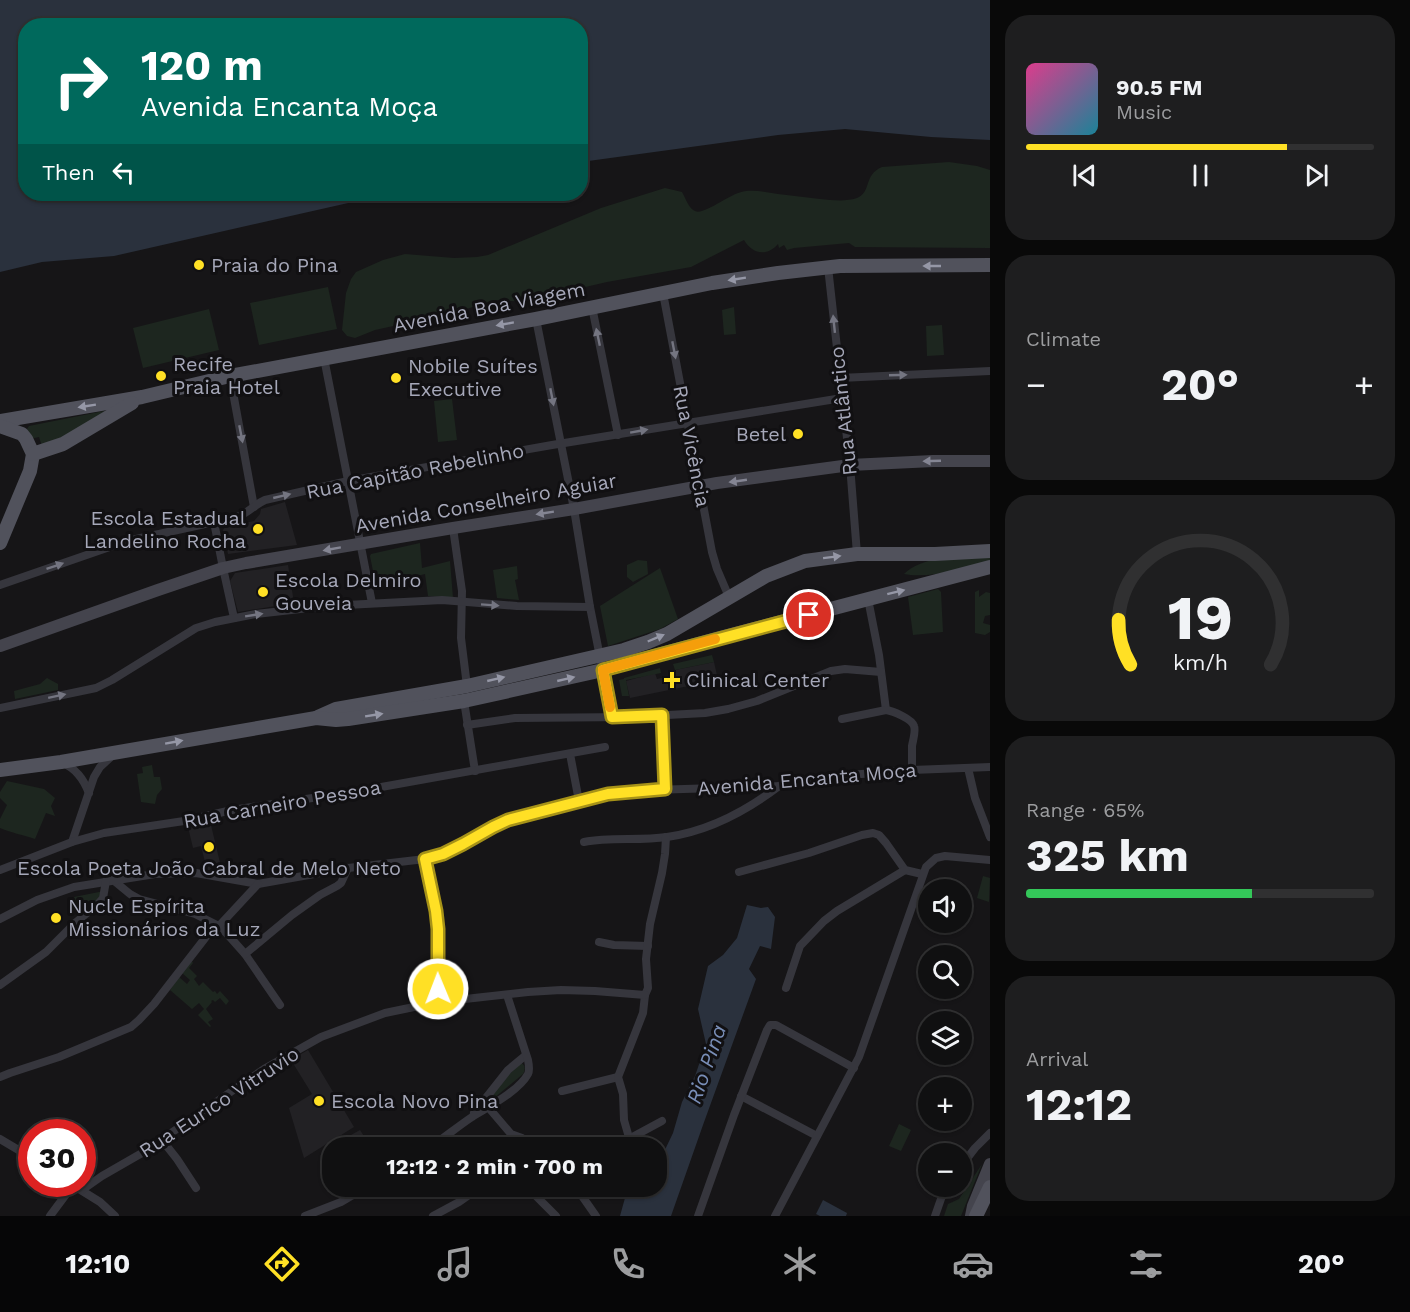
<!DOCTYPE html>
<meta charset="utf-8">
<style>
:root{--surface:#101011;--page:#1e1e1f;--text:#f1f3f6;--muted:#9c9d9f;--line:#303031;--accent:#ffe025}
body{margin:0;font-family:"Work Sans",sans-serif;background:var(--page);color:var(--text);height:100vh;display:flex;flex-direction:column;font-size:22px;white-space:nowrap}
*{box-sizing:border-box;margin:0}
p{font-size:20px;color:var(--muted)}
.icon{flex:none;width:33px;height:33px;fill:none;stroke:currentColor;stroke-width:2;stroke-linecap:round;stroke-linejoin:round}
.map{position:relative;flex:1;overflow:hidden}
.details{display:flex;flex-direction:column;gap:15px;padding:15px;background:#090909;width:420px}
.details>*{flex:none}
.hud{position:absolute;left:18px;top:18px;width:570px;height:183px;border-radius:24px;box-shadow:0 2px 4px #0004,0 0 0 2px var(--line);background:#00695c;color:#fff;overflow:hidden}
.controls{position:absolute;left:918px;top:879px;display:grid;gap:12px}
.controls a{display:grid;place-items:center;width:54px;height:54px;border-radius:50%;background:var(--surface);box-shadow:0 2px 4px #0004,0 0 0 2px var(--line);font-size:30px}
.speed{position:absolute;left:18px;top:1119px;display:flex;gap:12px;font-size:30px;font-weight:700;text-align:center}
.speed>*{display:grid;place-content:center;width:78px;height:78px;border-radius:50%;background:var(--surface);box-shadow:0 2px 4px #0004,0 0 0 2px var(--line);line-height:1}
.speed .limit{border:9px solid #d22;background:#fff;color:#111}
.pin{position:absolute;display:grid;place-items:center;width:51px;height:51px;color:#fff;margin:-26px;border:3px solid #fff;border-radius:50%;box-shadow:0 2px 6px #0007}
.me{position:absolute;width:66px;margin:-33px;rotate:359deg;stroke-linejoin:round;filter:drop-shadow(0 0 4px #0008)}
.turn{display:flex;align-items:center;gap:21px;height:126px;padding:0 24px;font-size:27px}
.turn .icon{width:78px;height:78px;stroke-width:2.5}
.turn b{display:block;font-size:42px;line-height:51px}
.then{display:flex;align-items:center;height:57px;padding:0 24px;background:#0003;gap:12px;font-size:22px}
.big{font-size:45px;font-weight:700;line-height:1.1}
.details .card{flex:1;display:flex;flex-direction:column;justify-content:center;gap:9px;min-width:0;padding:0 21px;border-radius:24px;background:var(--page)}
.details .dial{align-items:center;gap:0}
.dial svg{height:156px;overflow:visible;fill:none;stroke:var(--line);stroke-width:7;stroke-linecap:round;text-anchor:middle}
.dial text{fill:var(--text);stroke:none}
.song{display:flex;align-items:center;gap:18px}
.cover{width:72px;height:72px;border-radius:9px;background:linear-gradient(135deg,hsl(330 70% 55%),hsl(190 70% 35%))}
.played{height:6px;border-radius:3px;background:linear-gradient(90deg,var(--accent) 75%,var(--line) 75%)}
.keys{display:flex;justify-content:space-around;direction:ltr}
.heat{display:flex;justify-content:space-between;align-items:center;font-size:33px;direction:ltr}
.charge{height:9px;border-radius:4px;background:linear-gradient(90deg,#34c759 65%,var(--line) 0)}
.trip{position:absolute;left:322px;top:1137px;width:345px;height:60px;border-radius:24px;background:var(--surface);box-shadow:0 2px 4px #0004,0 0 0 2px var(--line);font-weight:700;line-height:60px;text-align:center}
.dock{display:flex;height:96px;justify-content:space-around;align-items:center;background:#060607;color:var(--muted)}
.dock .icon{width:42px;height:42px}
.dock .current{color:var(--accent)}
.dock b{font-size:27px;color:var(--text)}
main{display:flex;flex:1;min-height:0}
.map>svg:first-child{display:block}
</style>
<main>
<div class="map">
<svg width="990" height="1216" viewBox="0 0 990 1216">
<rect width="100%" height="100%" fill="#161517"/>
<g fill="#222124">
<polygon points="285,502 297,545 228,554 223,530 225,527 254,521 260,514 261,509"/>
<polygon points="288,565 294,603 238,612 230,581 235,573"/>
<polygon points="714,662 718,680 630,698 626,681 655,673 657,679 670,676 670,671"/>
<polygon points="210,821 222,871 207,870 201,846 193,848 188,827"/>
<polygon points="308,1050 354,1127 304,1158 289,1108 312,1094 291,1060"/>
<polygon points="360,1130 371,1147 347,1147 342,1140"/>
</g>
<g fill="#1d261f">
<path d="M949 162 977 166 990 170V248L855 247 849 243 794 248 787 250 784 245 779 248 778 244C767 257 752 254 744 240L691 267 607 282 555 294 525 302 496 300 453 313 375 330 355 338 347 336 342 330 346 293 351 279 356 272 383 260 405 254 454 258 477 257 488 255 601 208 665 188 682 192C685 197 689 209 695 211 704 216 731 192 746 191 757 190 767 192 778 194 792 196 806 197 820 199 832 200 845 202 857 198 872 192 863 175 882 167Z"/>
<polygon points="328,287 337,329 259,345 250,303"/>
<polygon points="734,307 736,334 724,335 722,310"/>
<polygon points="209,309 219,350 143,368 133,328"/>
<polygon points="942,325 944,355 927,356 926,326"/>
<polygon points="452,399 457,440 438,442 434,401"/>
<polygon points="119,408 43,449 39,437 30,439 27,429 29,426"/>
<polygon points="420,543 422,568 450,561 453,598 428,596 425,574 376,586 370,556 371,554"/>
<path d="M990 556V562C966 568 928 579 904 574 923 555 964 556 990 556Z"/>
<polygon points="638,560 647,561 648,574 633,582 627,577 627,565"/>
<polygon points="517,566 518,579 515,580 519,600 497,598 493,570"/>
<polygon points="660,568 678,619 660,629 608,646 600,606"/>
<polygon points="938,589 941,592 943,632 913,635 908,597"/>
<polygon points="979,590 979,597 986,592 990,593 990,615 985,616 983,623 990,625 990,632 985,635 975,633 975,592"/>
<polygon points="712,655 714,662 675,670 673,664"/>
<polygon points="660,668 661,673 626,680 629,696 622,696 619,680 624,679 624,678"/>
<polygon points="47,678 58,684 58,690 15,699 14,691 40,684"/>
<polygon points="152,765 154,777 160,777 162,789 157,795 155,804 141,802 137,774 143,773 142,767"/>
<path d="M7 781 44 789 55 798 51 806 55 816 46 813 35 839C23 835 12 833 0 828V819L7 805 0 798V792Z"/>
<polygon points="983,876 990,878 989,902 977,898"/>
<polygon points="104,891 83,919 79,912 74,897"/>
<polygon points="191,960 193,963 189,968 197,976 194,979 199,986 203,982 213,992 215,991 217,994 220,991 229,1001 226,1005 220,998 215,1002 213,1000 211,1001 212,1002 206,1009 213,1019 208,1022 211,1026 210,1027 198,1015 204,1009 199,1003 192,1009 170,990 179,977 187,984 190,980 182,973"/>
<path d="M521 1063C526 1065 525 1070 523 1074L487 1104 486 1102 504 1079Z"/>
<polygon points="899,1124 911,1130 901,1151 889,1146"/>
<polygon points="982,1164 961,1216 944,1216 948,1204 959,1199"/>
</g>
<g fill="#2a313d">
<polygon points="0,0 990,0 990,140 931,137 845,129 778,135 581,162 580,26 26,26 26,194 388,194 114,256 42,262 0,272"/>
<polygon points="747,905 761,908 768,907 775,917 771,949 760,946 749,969 756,979 703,1125 671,1216 620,1216 628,1187 657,1186 657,1162 661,1158 673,1133 682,1102 695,1076 706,1044 698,1009 708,966 723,955 737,938"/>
<polygon points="823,1200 847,1213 846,1216 820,1216 816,1214"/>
</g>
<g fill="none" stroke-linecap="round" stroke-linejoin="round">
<g stroke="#36363d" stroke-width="8">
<polyline points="828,267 850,465 857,554"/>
<polyline points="663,293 712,552 717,569 729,597"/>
<polyline points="592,307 618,435"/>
<polyline points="536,319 574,509 590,607 612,717"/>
<polyline points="324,358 372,603"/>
<polyline points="230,376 254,507"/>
<polyline points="840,378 990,371"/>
<polyline points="214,522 223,568 234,618"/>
<polyline points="453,528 462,591 461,638 467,686"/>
<path d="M0 585 127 541 237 517C248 513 254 505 265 500L348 481 552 445 842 398"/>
<polyline points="868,599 879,655 886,710"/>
<polyline points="464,701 475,771"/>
<polyline points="0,708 96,688 112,680 196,628 215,622 256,614 327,606 442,600 517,606 590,607"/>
<polyline points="662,715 665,789"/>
<path d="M842 719 886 710C893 711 912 719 914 726 916 731 913 740 912 746 912 754 912 762 912 770"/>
<polyline points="467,725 515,718 630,717 705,713 728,709 757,701 831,671 845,669 881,672"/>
<polyline points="570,754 579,801"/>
<path d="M61 762C76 769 83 778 89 793"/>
<polyline points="968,768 975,798 990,837"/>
<polyline points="72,842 94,777 100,767 113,755"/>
<path d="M584 842C611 837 639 841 667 837 709 831 745 812 779 786"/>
<path d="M425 859C430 882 436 905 437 928 439 953 437 977 438 1002"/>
<polyline points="0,870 72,842 104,833 184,821 232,810 359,791 605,747"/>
<polyline points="739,872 809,853 862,835 873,833 879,835 886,843 905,870 922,874"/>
<polyline points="113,880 130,894 139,899 195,914 219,926 229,936 245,954 280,1005"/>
<polyline points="0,919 37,900 74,887 155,874 196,873 258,884 348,868 425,859 443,854 463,845 493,827 508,820 608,794 652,790 779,786 849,775 912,770 990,767"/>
<polyline points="599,942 614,945 648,946"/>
<polyline points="245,954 292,915 320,895 337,886 341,883 348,868"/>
<polyline points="0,985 46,952 75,923 97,905 103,898 106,881"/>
<polyline points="786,988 800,946 824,921 837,911 905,870"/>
<polyline points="0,1077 10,1073 59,1057 131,1027 139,1020 154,1004 209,933 219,926 258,884"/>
<polyline points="562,1091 618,1077"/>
<polyline points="741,1096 817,1136"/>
<polyline points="488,1107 511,1134 522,1138 534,1148"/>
<polyline points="474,1113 508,1070 526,1055"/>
<polyline points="0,1139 32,1158"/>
<polyline points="162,1140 177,1159 196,1188"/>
<path d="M429 1148C444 1138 457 1127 472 1117 488 1107 519 1091 528 1074 530 1070 529 1065 528 1060L507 995"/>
<polyline points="612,1148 662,1121"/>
<polyline points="632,1148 624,1120 623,1094 618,1077 636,1031 643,1013 645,995 648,988 646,959 650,924 662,873 665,854 666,837"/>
<polyline points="962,1165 975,1148 990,1133"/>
<polyline points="71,1184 100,1202 115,1216"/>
<polyline points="526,1186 556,1216"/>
<polyline points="575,1186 596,1216"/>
<polyline points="82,1190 102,1176 142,1153 264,1069 321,1037 385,1013 438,1002 528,992 561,990 595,991 645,995"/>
<polyline points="50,1216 73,1185"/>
<polyline points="305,1216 341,1202 368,1186"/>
<polyline points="433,1216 459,1202 479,1188 492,1194 502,1186"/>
<polyline points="698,1216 734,1115 767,1030 770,1025 776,1025 854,1068"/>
<polyline points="775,1216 859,1057 926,867 936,858 945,856 990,860"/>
<polyline points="935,1216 942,1196 948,1186"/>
</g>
<g stroke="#44444d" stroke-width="12">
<polyline points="0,646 158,590 223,568 246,563 453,528 574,509 717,483 850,465 933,461 990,461"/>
<polyline points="971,1216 973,1206 990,1164"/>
</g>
<g stroke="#51525c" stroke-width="14">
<polyline points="0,421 142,397 230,376 536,319 712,283 778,273 840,266 990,265"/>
<polyline points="0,426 22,434 26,439 33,454 30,471 0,543"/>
<polyline points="33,454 63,444 132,403"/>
<polyline points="318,717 336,709 467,686 624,650 648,642 667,634 766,576 805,561 857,554 935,554 990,551"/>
<polyline points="0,770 61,762 316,718 336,720 348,719 464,701 603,670 720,638 990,567"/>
<polyline points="976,1216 990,1187"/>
</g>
</g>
<defs><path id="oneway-solid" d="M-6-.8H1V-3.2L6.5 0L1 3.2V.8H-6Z" transform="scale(1.5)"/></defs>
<g fill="#9597a6">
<use href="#oneway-solid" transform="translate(932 266) rotate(180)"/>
<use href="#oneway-solid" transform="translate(737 279) rotate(171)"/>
<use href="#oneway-solid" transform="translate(505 324) rotate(170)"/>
<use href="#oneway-solid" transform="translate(87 406) rotate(171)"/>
<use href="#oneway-solid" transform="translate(832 557) rotate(-7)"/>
<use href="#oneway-solid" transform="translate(896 592) rotate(-14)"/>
<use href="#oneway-solid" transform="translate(656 638) rotate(-23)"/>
<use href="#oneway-solid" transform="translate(496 679) rotate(-13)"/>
<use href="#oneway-solid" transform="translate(566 679) rotate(-13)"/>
<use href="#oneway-solid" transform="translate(374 715) rotate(-9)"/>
<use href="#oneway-solid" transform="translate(174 742) rotate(-10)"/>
</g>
<g fill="#747581">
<use href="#oneway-solid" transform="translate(834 324) rotate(-96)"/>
<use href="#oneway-solid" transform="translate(598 337) rotate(-102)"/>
<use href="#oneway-solid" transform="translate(674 350) rotate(79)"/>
<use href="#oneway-solid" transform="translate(898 375) rotate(-2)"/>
<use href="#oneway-solid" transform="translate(552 397) rotate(79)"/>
<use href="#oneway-solid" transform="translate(639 431) rotate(-10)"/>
<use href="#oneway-solid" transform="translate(241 434) rotate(79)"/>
<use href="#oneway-solid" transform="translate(282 496) rotate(-13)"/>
<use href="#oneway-solid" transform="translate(55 566) rotate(-19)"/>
<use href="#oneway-solid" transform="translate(490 605) rotate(4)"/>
<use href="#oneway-solid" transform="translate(254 615) rotate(-9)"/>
<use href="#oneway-solid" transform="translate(57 696) rotate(-12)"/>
</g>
<g fill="#848593">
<use href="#oneway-solid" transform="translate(932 461) rotate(178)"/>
<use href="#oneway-solid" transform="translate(738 481) rotate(172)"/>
<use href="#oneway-solid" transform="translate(545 513) rotate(171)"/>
<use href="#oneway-solid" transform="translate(332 549) rotate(170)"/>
</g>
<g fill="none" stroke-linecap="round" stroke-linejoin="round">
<defs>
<polyline id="route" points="438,989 438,929 436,911 425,859 443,854 463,844 493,827 508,820 608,794 665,789 662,715 612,717 603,670 809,615"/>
</defs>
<use href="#route" stroke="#a69218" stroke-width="15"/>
<use href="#route" stroke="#ffe025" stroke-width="10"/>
<polyline stroke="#f59e0b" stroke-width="10" points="610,707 603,670 715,639"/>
</g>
<g fill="#ffe025" stroke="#111012" stroke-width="2">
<circle cx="199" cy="265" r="6"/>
<circle cx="161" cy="376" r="6"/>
<circle cx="396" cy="378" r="6"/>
<circle cx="798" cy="434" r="6"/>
<circle cx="258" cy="529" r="6"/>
<circle cx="263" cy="592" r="6"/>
<path d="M669 671h6v6h6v6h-6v6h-6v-6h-6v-6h6z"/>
<circle cx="209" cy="847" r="6"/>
<circle cx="56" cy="918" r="6"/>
<circle cx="319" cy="1101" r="6"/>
</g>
<g text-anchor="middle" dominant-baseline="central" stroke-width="6" stroke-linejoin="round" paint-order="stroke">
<g font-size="20" fill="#a6a8b9" stroke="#111012" text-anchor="start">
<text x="211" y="265">Praia do Pina</text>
<text x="173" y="364">Recife<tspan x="173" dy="23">Praia Hotel</tspan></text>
<text x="408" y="366">Nobile Suítes<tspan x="408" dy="23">Executive</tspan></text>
<text x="786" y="434" text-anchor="end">Betel</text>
<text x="246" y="518" text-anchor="end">Escola Estadual<tspan x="246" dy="23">Landelino Rocha</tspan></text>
<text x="275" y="580">Escola Delmiro<tspan x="275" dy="23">Gouveia</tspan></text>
<text x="686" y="680">Clinical Center</text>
<text x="209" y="868" text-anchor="middle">Escola Poeta João Cabral de Melo Neto</text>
<text x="68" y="906">Nucle Espírita<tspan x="68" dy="23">Missionários da Luz</tspan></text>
<text x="331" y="1101">Escola Novo Pina</text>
</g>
<g font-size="20" fill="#a6a8b9" stroke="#111012">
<text transform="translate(489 307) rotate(-11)">Avenida Boa Viagem</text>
<text transform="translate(843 411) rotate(-96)">Rua Atlântico</text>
<text transform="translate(692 446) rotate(79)">Rua Vicência</text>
<text transform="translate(415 471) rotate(-11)">Rua Capitão Rebelinho</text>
<text transform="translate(486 503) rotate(-10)">Avenida Conselheiro Aguiar</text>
<text transform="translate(807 779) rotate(-5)">Avenida Encanta Moça</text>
<text transform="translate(282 804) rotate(-10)">Rua Carneiro Pessoa</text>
<text transform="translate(219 1102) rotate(-33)">Rua Eurico Vitruvio</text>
</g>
<g font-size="21" font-style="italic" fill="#798eb7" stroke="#111012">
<text transform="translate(706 1064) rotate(-71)">Rio Pina</text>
</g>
</g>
</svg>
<div class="controls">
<a><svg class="icon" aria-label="sound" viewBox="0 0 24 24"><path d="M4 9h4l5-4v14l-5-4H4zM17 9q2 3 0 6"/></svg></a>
<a><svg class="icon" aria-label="search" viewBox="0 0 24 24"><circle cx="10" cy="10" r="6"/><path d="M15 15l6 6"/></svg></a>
<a><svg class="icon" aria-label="layers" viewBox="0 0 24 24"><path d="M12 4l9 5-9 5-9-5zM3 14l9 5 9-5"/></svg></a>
<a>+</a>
<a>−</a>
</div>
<div class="speed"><div class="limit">30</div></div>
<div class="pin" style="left:809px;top:615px;background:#d93025"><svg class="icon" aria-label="arrive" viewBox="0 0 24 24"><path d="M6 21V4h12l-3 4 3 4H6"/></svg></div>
<svg class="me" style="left:438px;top:989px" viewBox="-20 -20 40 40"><circle r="17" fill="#ffe025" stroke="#fff" stroke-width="3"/><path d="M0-11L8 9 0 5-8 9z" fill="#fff"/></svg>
<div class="trip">12:12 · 2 min · 700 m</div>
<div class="hud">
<div class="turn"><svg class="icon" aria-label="right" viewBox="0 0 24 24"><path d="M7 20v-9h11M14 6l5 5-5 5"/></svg><div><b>120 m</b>Avenida Encanta Moça</div></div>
<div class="then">Then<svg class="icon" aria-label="left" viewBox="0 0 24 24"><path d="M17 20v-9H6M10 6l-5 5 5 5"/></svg></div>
</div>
</div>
<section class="details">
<div class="card">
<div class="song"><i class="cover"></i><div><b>90.5 FM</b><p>Music</p></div></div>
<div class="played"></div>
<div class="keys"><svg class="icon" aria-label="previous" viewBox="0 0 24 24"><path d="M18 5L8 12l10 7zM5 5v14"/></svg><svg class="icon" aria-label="pause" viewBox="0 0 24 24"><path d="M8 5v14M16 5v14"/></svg><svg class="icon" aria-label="next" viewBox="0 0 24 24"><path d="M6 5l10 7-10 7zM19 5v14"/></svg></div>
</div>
<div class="card"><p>Climate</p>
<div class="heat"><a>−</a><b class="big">20°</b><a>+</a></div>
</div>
<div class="card dial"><svg viewBox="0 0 100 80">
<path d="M14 69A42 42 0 1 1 86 69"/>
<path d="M14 69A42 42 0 0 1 8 46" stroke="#ffe025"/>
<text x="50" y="56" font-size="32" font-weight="700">19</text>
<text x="50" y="72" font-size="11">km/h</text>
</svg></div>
<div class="card"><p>Range · 65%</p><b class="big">325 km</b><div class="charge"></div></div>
<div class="card"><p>Arrival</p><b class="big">12:12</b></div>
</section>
</main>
<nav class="dock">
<b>12:10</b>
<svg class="icon current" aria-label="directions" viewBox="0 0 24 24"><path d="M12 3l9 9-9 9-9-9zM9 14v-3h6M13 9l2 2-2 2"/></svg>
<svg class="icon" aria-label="music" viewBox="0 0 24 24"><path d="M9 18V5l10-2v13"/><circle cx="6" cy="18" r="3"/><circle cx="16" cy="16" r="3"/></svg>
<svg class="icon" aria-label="phone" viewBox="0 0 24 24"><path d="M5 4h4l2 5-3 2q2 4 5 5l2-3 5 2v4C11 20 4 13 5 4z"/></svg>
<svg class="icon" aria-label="climate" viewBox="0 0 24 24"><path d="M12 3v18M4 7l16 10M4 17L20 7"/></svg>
<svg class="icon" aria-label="car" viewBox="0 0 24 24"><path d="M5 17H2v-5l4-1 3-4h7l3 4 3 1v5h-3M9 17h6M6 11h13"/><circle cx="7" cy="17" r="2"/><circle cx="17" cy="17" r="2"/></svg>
<svg class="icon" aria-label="filters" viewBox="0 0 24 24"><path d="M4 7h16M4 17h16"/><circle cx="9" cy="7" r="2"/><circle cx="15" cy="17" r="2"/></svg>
<b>20°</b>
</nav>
